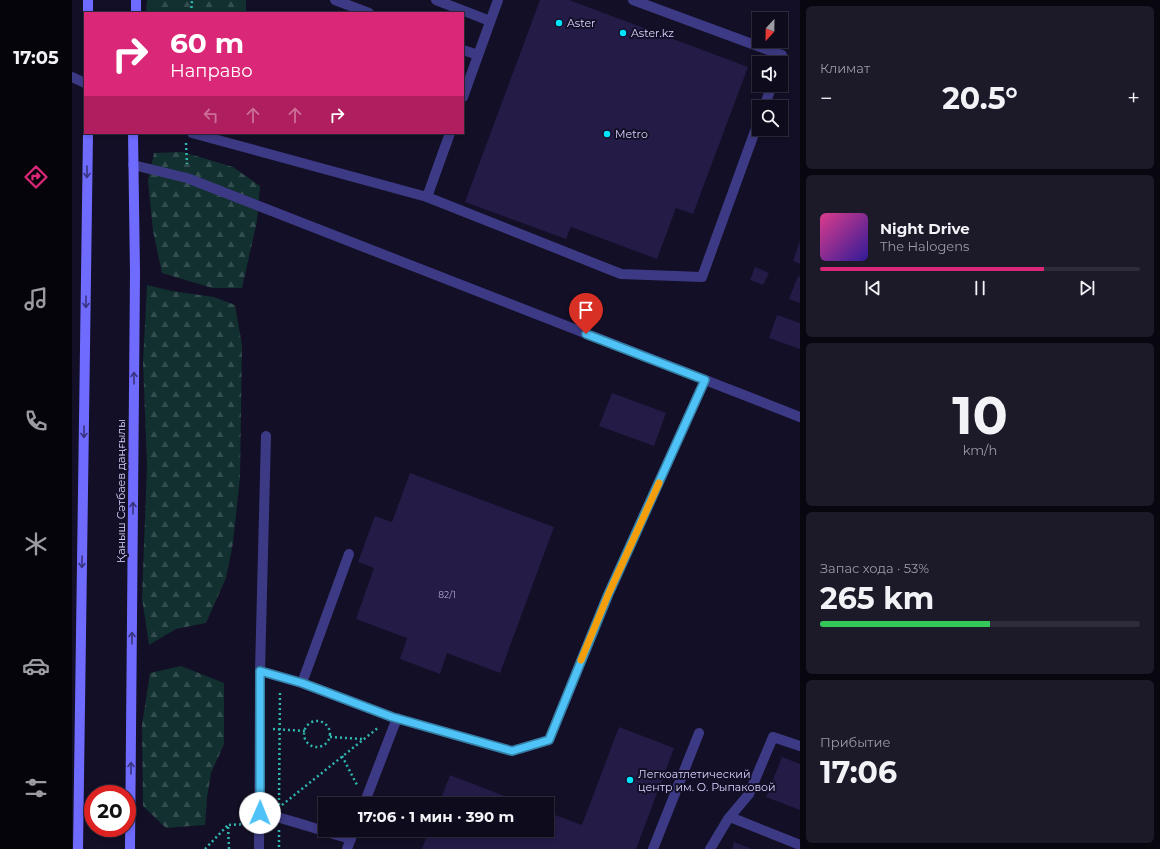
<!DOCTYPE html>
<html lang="ru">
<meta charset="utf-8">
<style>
:root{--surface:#0e0b1c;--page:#1c1929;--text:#f1f3f6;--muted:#9b9ba3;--line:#2e2b3b;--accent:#db2777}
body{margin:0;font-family:Montserrat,sans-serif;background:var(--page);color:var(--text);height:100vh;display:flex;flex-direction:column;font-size:15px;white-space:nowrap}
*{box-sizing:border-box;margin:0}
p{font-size:13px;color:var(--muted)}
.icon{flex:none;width:22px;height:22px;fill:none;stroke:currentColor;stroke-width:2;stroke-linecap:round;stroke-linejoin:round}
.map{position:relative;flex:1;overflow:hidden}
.sheet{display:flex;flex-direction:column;gap:6px;padding:6px;background:#08060f;width:360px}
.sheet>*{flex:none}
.hud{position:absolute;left:12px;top:12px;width:380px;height:122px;border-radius:0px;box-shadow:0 2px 6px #0003,0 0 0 1px var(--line);background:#db2777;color:#fff;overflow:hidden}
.needle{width:26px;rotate:202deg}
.controls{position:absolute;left:680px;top:12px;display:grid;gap:8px}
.controls a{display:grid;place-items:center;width:36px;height:36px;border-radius:0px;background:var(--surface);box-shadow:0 2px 6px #0003,0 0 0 1px var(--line);font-size:20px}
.speed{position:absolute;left:12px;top:785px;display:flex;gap:8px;font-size:20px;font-weight:700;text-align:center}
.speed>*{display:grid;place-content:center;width:52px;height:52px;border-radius:50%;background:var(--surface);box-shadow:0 2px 6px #0003,0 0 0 1px var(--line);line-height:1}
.speed .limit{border:6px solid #d22;background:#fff;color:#111}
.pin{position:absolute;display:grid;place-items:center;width:34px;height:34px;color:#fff;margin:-41px -17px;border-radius:50% 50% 50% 0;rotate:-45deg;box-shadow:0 0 4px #0007}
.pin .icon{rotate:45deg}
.me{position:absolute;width:44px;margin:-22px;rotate:1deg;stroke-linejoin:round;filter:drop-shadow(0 0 3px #0008)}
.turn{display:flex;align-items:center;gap:14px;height:84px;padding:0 20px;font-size:18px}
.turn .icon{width:52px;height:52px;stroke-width:2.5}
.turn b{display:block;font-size:28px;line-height:34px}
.lanes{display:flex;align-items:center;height:38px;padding:0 20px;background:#0003;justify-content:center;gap:20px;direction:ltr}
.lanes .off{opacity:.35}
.big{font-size:30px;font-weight:700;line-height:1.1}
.sheet .tile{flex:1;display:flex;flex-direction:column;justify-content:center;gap:6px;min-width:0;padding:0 14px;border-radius:6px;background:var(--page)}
.sheet .dial{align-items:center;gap:0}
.dial b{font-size:52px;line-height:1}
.song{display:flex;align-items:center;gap:12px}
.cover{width:48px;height:48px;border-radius:6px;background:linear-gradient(135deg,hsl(330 70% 55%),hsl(250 70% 35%))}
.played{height:4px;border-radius:2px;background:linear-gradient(90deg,var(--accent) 70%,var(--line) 70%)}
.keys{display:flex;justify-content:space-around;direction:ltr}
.heat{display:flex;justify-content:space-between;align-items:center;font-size:22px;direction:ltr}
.charge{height:6px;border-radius:3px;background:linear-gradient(90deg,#34c759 53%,var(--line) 0)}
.trip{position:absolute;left:246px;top:797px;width:236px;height:40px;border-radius:0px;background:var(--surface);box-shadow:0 2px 6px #0003,0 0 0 1px var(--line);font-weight:700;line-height:40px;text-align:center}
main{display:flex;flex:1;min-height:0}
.tabs{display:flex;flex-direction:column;width:72px;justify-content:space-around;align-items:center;background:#06040b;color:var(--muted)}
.tabs .icon{width:28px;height:28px}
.tabs .current{color:var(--accent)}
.tabs b{font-size:18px;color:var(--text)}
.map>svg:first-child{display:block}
</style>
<main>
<nav class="tabs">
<b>17:05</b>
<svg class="icon current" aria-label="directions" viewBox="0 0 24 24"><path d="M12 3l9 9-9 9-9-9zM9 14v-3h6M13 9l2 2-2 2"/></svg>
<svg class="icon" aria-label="music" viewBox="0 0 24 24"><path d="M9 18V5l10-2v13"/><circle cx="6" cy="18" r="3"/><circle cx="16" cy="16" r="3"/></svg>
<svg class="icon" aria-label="phone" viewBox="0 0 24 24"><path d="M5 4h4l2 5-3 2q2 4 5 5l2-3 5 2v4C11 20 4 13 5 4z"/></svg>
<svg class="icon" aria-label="climate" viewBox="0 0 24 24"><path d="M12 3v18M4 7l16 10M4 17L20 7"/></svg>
<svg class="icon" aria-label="car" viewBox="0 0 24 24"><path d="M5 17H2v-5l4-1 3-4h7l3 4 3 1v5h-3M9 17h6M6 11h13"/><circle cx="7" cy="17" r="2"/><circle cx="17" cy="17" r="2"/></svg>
<svg class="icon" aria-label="filters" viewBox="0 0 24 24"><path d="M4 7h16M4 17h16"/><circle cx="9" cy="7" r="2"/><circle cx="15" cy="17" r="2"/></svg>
</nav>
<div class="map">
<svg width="728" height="849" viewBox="0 0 728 849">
<defs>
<pattern id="forest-firs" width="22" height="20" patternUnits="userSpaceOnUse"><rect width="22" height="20" fill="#12302f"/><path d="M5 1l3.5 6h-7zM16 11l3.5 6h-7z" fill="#344d4e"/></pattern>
</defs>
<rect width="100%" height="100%" fill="#130f26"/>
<g fill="url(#forest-firs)">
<polygon points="75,0 174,0 174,13 74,13"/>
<polygon points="111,152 161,167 188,186 185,221 170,288 140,288 90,273 81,231 76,181 82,153"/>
<polygon points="75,285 100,291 142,297 163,305 170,345 168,478 161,543 154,578 134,623 104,629 77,645 70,598 75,465 71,363"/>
<polygon points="109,666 152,683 152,744 139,773 135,798 133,825 94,828 71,806 70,725 78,673"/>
</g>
<g fill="#241b47">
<polygon points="468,0 497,0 676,67 621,214 604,208 585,259 499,227 494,239 393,202"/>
<polygon points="728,241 728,264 721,261"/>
<polygon points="683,267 697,273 691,285 678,280"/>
<polygon points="726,276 728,277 728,303 717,299"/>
<polygon points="705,315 728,323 728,349 697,338"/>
<polygon points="540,393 594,413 582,446 527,426"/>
<polygon points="338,473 482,527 428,673 375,653 368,674 328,659 335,638 284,619 302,568 286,562 303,516 320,522"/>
<polygon points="547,727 602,748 564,849 350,849 357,830 475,830 475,812 510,825"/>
<polygon points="710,757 728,764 728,810 694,797"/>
<polygon points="378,775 453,804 367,804"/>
<polygon points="662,842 680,849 660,849"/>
</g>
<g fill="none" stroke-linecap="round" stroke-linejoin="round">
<g stroke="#2fb8b0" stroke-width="2.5" stroke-dasharray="2 3" stroke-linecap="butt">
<polyline points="119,13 120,0"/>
<polyline points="114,143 115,164"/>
<circle cx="245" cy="734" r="13"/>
<polyline points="201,729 233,731"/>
<polyline points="258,737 291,739"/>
<polyline points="270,756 285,785"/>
<polyline points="207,805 208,690"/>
<polyline points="210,805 307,727"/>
<polyline points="207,830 207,849"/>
<polyline points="133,849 156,825"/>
<polyline points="157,849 156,825 174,824"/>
</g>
<g stroke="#3d3a85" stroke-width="10">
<polyline points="263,0 297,13"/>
<polyline points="364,0 418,21"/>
<polyline points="561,0 710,55 707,63"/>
<polyline points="391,50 406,55"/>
<polyline points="0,77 13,83"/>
<polyline points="391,97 426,0"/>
<polyline points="692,107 700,85"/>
<polyline points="120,133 355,197 378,133"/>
<polyline points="355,197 549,274 630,277 687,120"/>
<polyline points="188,671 230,683 320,717 440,751 477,740 536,595 633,380"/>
<polyline points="230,683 277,554"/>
<polyline points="292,804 325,718"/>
<path d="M188 813C218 819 248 831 279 839"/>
<polyline points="658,817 728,845"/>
<polyline points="187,849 188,671 194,436"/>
<polyline points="275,849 282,830"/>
<polyline points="581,849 627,733"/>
<polyline points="638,849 656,819 677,794 701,737 728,746"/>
</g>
<polyline stroke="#3d3a85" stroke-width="10" points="61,165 115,178 728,417"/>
<g stroke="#6f6bff" stroke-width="10">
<polyline points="16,13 16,0"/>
<polyline points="64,13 64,0"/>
<polyline points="6,849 16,133"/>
<polyline points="58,849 63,273 61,133"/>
</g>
</g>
<defs><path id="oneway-shaft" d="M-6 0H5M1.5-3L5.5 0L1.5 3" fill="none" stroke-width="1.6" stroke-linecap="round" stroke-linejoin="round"/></defs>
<g stroke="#38347d">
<use href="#oneway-shaft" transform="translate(15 172) rotate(90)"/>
<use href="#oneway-shaft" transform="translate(14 302) rotate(91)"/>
<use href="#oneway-shaft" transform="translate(62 378) rotate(-90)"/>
<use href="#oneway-shaft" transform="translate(12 432) rotate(91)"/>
<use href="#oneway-shaft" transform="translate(61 508) rotate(-90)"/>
<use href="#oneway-shaft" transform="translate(10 562) rotate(91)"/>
<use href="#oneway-shaft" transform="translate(60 638) rotate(-90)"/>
<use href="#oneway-shaft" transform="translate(59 768) rotate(-90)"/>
</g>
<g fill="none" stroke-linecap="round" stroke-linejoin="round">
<defs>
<polyline id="route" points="188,813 188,671 230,683 320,717 440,751 477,740 536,595 633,380 514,334"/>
</defs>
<use href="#route" stroke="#337fa1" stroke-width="10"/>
<use href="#route" stroke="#4fc3f7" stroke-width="7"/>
<polyline stroke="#f59e0b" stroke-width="7" points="509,660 536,595 587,483"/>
</g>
<g fill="#00e5ff" stroke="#130f26" stroke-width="1.5">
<circle cx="487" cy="23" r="4"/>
<circle cx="551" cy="33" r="4"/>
<circle cx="535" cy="134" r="4"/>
<circle cx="558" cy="780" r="4"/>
</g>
<g text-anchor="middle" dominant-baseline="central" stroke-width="4" stroke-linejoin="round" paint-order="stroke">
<g font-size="9" fill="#aca6d1">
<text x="375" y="594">82/1</text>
</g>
<g font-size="11" fill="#d9d4ff" stroke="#130f26" text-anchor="start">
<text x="495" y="23">Aster</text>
<text x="559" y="33">Aster.kz</text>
<text x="543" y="134">Metro</text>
<text x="566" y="774">Легкоатлетический<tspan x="566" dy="13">центр им. О. Рыпаковой</tspan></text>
</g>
<g font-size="11" fill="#d9d4ff" stroke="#130f26">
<text transform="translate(49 491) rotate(-90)">Қаныш Сәтбаев даңғылы</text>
</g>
</g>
</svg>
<div class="controls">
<a><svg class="needle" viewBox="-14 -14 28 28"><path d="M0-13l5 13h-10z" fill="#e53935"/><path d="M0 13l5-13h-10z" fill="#9b9ba3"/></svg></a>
<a><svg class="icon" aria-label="sound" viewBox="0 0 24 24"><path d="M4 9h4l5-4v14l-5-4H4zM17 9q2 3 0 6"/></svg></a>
<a><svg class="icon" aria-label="search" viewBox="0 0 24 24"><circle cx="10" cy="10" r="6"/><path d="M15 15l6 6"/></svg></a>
</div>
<div class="speed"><div class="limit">20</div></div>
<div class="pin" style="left:514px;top:334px;background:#d93025"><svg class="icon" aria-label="arrive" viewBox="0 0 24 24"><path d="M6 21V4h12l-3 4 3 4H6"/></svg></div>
<svg class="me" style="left:188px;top:813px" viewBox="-20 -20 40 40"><circle r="19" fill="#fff"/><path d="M0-13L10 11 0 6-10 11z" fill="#4fc3f7"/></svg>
<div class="trip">17:06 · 1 мин · 390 m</div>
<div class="hud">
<div class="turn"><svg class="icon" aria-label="right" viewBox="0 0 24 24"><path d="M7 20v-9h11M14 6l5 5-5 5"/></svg><div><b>60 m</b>Направо</div></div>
<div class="lanes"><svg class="icon off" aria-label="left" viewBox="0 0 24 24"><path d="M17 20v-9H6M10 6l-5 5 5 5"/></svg><svg class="icon off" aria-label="ahead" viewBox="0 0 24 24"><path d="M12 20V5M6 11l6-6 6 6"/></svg><svg class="icon off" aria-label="ahead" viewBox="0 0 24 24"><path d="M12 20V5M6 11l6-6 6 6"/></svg><svg class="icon" aria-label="right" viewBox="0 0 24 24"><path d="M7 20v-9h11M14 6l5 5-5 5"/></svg></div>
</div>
</div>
<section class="sheet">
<div class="tile"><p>Климат</p>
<div class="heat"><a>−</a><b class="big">20.5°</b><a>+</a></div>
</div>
<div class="tile">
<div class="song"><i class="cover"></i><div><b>Night Drive</b><p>The Halogens</p></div></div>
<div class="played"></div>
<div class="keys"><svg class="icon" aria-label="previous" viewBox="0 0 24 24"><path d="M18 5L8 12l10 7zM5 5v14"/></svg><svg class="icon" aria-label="pause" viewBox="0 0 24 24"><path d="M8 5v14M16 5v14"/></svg><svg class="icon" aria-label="next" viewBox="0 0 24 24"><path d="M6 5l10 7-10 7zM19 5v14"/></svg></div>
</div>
<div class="tile dial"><b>10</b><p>km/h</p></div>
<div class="tile"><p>Запас хода · 53%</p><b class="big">265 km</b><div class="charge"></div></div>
<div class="tile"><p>Прибытие</p><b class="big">17:06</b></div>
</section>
</main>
